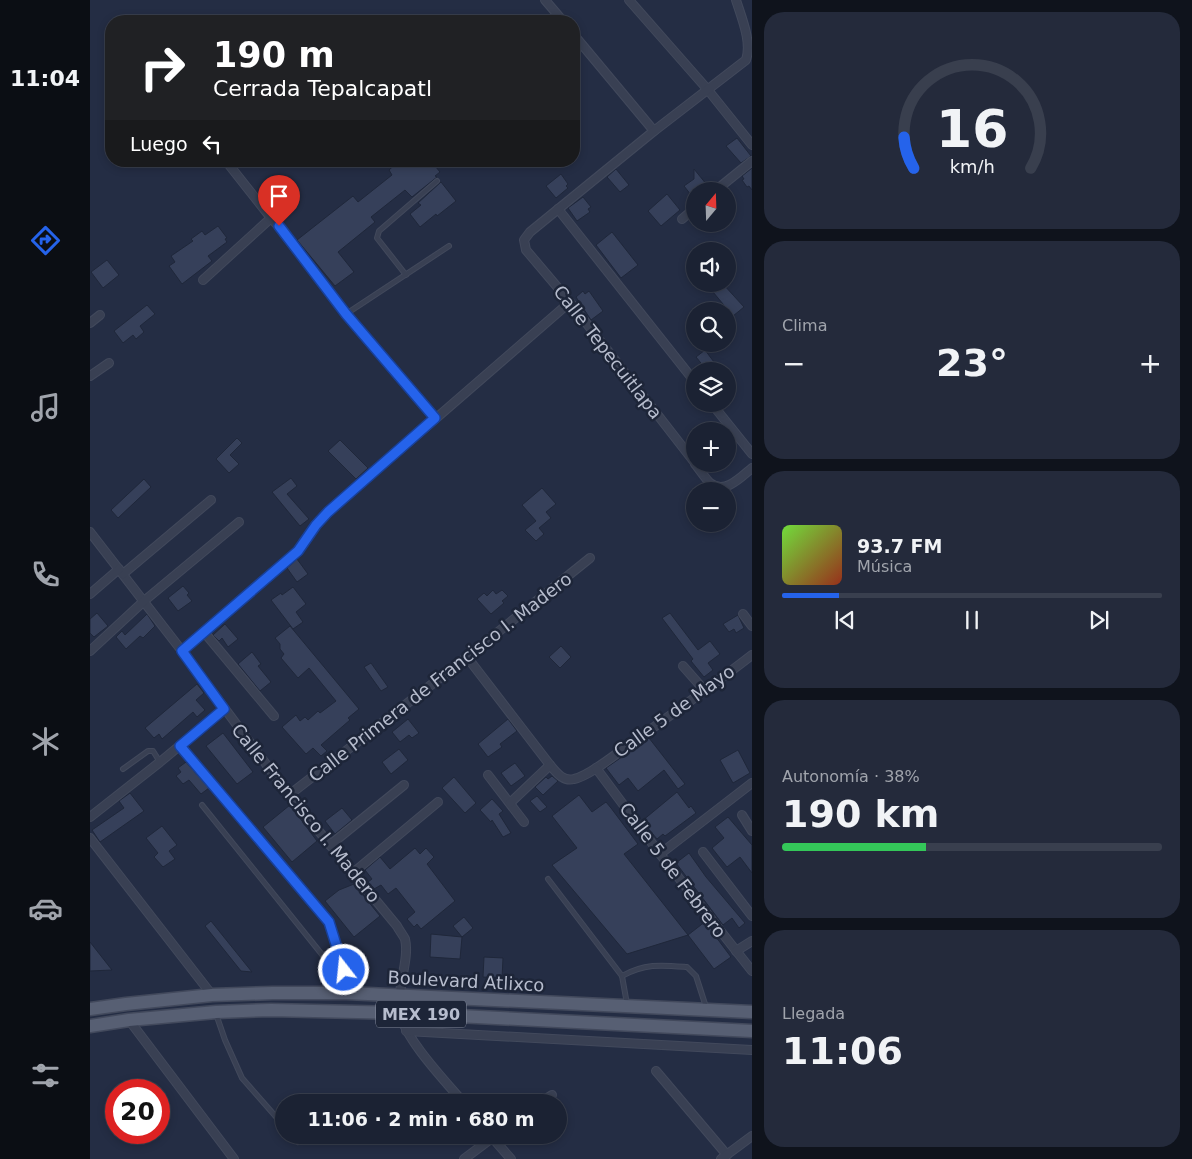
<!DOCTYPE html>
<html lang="es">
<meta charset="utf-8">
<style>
:root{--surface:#1b2233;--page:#242a3b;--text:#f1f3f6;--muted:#a0a4ac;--line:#393f4e;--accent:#2563eb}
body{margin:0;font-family:"DejaVu Sans",sans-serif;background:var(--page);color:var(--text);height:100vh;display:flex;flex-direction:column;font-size:19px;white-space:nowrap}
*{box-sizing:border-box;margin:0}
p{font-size:16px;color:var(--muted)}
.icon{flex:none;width:28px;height:28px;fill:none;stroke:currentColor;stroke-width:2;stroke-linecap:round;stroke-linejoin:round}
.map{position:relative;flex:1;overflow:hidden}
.panel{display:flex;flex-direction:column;gap:12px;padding:12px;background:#0f131c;width:440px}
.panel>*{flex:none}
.hud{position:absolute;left:15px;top:15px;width:475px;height:152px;border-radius:20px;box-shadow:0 2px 8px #0003,0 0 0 1px var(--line);background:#202124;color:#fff;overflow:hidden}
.needle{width:32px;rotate:19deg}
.controls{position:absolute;left:596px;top:182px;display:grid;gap:10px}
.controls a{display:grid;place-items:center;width:50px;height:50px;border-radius:50%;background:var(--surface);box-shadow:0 2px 8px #0003,0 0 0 1px var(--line);font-size:25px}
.speed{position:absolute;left:15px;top:1079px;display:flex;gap:10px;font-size:25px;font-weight:700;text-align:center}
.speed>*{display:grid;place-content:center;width:65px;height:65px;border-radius:50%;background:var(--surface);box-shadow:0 2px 8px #0003,0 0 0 1px var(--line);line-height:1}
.speed .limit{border:8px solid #d22;background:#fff;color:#111}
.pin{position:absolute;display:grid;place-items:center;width:42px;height:42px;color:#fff;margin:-51px -21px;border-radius:50% 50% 50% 0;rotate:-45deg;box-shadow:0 0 5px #0007}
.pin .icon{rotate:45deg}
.me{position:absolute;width:55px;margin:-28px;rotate:344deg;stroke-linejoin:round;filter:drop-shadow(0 0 4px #0008)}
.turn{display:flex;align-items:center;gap:18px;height:105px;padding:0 25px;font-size:22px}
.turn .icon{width:65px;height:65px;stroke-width:2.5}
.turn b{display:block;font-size:35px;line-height:42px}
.then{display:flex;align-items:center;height:48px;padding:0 25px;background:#0003;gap:10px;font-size:19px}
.big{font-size:38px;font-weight:800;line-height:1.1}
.panel .tile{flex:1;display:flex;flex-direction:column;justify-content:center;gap:8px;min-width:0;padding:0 18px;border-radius:20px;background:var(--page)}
.panel .dial{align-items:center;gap:0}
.dial svg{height:130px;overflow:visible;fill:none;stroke:var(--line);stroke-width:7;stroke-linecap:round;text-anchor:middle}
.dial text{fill:var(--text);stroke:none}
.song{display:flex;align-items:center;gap:15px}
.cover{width:60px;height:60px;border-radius:8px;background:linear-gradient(135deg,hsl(100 70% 55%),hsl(10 70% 35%))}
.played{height:5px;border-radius:2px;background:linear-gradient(90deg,var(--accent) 15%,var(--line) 15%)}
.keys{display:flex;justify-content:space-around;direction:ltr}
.heat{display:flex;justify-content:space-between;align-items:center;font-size:28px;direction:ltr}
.charge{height:8px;border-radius:4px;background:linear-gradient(90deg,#34c759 38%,var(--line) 0)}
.trip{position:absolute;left:185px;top:1094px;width:292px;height:50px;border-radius:25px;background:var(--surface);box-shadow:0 2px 8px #0003,0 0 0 1px var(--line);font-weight:800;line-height:50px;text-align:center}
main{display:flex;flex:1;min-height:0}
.tab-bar{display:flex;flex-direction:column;width:90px;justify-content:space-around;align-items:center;background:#0b0e14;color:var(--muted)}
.tab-bar .icon{width:35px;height:35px}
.tab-bar .current{color:var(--accent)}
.tab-bar b{font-size:22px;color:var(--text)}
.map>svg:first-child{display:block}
</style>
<main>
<nav class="tab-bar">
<b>11:04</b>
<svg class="icon current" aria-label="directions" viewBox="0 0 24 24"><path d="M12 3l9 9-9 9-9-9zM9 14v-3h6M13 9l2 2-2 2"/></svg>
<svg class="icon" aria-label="music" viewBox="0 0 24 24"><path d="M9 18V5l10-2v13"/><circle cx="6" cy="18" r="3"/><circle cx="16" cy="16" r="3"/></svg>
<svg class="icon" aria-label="phone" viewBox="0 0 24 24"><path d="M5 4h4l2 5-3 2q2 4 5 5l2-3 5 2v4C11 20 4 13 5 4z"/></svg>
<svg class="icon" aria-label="climate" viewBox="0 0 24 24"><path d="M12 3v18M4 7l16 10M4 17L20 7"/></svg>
<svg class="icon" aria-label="car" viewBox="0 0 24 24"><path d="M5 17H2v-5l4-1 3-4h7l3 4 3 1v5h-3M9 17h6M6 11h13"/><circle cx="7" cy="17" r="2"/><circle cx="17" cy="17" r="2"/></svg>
<svg class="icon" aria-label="filters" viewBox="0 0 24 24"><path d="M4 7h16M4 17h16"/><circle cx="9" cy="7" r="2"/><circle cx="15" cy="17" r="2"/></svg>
</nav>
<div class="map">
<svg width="662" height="1159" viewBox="0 0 662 1159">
<rect width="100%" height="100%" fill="#242d44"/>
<g fill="#36405a" stroke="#1f273a">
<polygon points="647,138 661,156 651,163 636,146"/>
<polygon points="309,161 341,161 350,172 345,176 347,177 322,197 315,190 281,217 285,222 248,252 264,272 245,286 207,240 263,196 268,202 302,175 299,170"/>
<polygon points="662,168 662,190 659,186 657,187 652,180 654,179 652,176"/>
<polygon points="526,169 539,185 530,192 517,177"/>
<polygon points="604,169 617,185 609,191 605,191 605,200 594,186 604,179"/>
<polygon points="471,174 478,184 476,186 478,188 466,198 456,186"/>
<polygon points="351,182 366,201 347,216 346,214 330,227 320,214 331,205 328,203"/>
<polygon points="577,194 590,210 571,226 558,211"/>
<polygon points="493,197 501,207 498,209 500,212 487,221 478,208"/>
<polygon points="128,226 137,238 135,239 137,242 118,256 122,261 92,284 79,266 85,262 81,256 103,241 101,239 112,231 115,235"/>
<polygon points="522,232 548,265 531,278 506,245"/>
<polygon points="17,260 29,275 13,288 1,272"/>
<polygon points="633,284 654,307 643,316 623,292"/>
<polygon points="493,291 495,294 499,291 513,311 501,320 486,297"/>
<polygon points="57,305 65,314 50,326 54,332 46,339 43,335 33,343 24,331"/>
<polygon points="615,350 624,362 615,368 606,357"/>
<polygon points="147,438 152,443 140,455 149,464 139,473 126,459"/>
<polygon points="250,440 278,468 266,479 238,451"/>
<polygon points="201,478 207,486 197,494 219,519 210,526 182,492"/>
<polygon points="54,479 61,487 28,518 21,510"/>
<polygon points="452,488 466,504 456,512 461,518 449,528 454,534 446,541 435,530 446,521 432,505"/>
<polygon points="207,559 218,574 207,582 197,568"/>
<polygon points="93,586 99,593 97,595 102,601 88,611 78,598"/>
<polygon points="203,587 216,604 206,612 213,622 203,629 181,600 191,593 192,595"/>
<polygon points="403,590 406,594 412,590 418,596 412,601 414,603 401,614 387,599 394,593 397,596"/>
<polygon points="7,613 18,626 4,637 0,633 0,619"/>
<polygon points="580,613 608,650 620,641 630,654 618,663 623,670 614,677 601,661 603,659 572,618"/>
<polygon points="57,614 65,626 53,638 50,636 36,649 26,637 32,631 35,635"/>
<polygon points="648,615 654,628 646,633 644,629 639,632 633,624"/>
<polygon points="135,624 148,639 138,647 132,638 129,641 123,635"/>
<polygon points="200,626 269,709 258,718 260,720 231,745 237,751 231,756 223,748 216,754 192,727 206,715 210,721 215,717 218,720 228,711 230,713 246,701 219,668 208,678 191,658 194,654 190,649 190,644 185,638"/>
<polygon points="471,646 481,657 470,668 459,657"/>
<polygon points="162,652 171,664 168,666 181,682 170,691 148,664"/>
<polygon points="281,663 298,687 291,691 274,667"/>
<polygon points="107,684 114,693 106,700 115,710 107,717 103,712 72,739 69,734 64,738 55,728"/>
<polygon points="318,719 329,733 322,738 319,735 310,742 302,732"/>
<polygon points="418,719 427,731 410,744 412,747 398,757 388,744"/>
<polygon points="133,733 163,772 147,784 116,746"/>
<polygon points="559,738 595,784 588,789 574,770 548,791 538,778 529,785 516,768"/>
<polygon points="309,749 318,760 301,774 292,762"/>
<polygon points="648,750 660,773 643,783 630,760"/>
<polygon points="96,762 119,788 111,794 99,780 93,784 86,776 91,772 88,768"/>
<polygon points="425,763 435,776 421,786 411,773"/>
<polygon points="462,776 468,781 453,795 445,787 456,777 458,779"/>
<polygon points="364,777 386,803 375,813 352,788"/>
<polygon points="587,792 599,808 601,806 606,813 575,836 573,834 567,839 552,821"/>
<polygon points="40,793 54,811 10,842 2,830 34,808 29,801"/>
<polygon points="489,795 502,812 516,802 521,808 548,844 534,854 598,935 537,954 462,865 487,848 462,816"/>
<polygon points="447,796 457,807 450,812 440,801"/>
<polygon points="402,799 413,811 409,814 421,833 413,837 402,820 401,822 390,810"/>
<polygon points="200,805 227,841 202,862 173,827"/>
<polygon points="252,808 262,820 245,834 235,821"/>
<polygon points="638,817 662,845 662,873 650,857 637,867 622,848 634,838 625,827"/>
<polygon points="72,826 87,845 79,851 85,859 73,867 64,857 68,853 56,838"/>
<polygon points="325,848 330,854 336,848 344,857 337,864 365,901 331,929 327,924 324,927 317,919 325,912 306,888 298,894 291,885 284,889 278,882 282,879 275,870 290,857 300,869"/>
<polygon points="599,853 616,877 655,923 649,928 642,918 633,925 586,863"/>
<polygon points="264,884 290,916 264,937 235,901 249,890"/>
<polygon points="374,917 383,928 372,937 363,926"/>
<polygon points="121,921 162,972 151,971 115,926"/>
<polygon points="616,921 624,932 623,933 641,957 624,969 598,935"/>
<polygon points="341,934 372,937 370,959 340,957"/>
<polygon points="0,942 22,970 0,971"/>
<polygon points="394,957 413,958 412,978 393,977"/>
</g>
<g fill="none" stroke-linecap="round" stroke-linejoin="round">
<defs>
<g id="lane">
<polyline points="316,275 287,238 289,231 347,181"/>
<polyline points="256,314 359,246"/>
<polyline points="89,746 239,922 254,970 253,981"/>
<polyline points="33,769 58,751 63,751 70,762"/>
<polyline points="112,805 246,972 253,981 256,990"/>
<polyline points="458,879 532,976"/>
<path d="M537 1004 532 976C555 963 572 965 597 967L606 976 616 1007"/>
<polyline points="126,1014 135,1040 152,1078 194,1126"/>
<polyline points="202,1135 208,1142"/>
</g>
<g id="street">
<polyline points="455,0 473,21"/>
<polyline points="539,0 618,90 662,145"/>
<polyline points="484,35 564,131"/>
<polyline points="136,161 181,218 189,227 256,314 345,418"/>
<polyline points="625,191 662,161"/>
<polyline points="468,209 605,382"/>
<polyline points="592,219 605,208"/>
<polyline points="113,280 181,218"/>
<polyline points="0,323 10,315"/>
<polyline points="0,376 19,363"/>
<polyline points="622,404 662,454"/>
<path d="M605 463 480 302 436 250 434 240 440 232 564 131 656 60C662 42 652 19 646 0"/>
<path d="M605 464C610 470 615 478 620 483 635 495 651 477 662 468"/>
<path d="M0 532 92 651 199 795 307 926C309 930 313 935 315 939 320 959 306 990 310 1012 313 1037 356 1082 373 1102"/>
<polyline points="33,574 121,500"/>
<polyline points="0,594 29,569"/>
<polyline points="653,614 662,626"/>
<polyline points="114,632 184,716"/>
<polyline points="0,651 54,601 149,522"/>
<polyline points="92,651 208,551 226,525 238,512 480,302"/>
<path d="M377 657 460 765C466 772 473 782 484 779 499 776 523 756 536 747 578 717 621 687 662 655"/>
<polyline points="593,666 615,691"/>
<polyline points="506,768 570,854 662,971"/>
<polyline points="398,775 434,822"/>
<polyline points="199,795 377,657 500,558"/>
<polyline points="420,803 460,765"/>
<polyline points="652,815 662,831"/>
<polyline points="0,817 70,762 134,709"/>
<polyline points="0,838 122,995"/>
<polyline points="240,845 314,785"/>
<polyline points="613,852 662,916"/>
<polyline points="570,854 662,783"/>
<polyline points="264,872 348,802"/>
<polyline points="646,951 662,941"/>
<polyline points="39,1020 144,1159"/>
<polyline points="316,1031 662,1050"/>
<polyline points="566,1071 637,1155"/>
<polyline points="451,1102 462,1095"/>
<polyline points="400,1135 421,1159"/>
<polyline points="374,1159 406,1135"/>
<polyline points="631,1159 662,1136"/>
</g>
<g id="primary">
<polyline points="0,1009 36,1004 122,995 183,993 257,993 662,1012"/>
<polyline points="0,1026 39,1020 126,1012 181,1010 310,1013 662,1031"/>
</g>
</defs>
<use href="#lane" stroke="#42495c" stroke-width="6"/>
<use href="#street" stroke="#42495c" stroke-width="10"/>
<use href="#primary" stroke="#42495c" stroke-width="15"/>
<use href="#lane" stroke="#394053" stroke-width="4"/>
<use href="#street" stroke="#394053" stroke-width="8"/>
<use href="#primary" stroke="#575f73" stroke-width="12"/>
</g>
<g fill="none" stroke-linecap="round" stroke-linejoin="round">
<defs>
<polyline id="route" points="189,226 256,314 345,418 238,512 226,525 208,551 92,651 134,709 90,746 239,922 254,970"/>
</defs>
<use href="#route" stroke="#184099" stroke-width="12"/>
<use href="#route" stroke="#2563eb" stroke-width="9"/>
</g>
<g text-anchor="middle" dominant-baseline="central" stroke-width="5" stroke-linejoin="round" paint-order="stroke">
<rect fill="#1d2538" stroke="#888fa0" stroke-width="1" x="286" y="1000.5" width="90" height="27" rx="4"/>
<g font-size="16" font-weight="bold" fill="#b6bccd">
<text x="331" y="1014">MEX 190</text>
</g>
<g font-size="18" fill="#b6bccd" stroke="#1d2538">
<text transform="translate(518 352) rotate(52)">Calle Tepecuitlapa</text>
<text transform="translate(350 677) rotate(-38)">Calle Primera de Francisco I. Madero</text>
<text transform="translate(584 711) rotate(-36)">Calle 5 de Mayo</text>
<text transform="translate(216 813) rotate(51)">Calle Francisco I. Madero</text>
<text transform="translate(583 870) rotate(53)">Calle 5 de Febrero</text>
<text transform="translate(376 981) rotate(3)">Boulevard Atlixco</text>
</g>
</g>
</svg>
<div class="controls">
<a><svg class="needle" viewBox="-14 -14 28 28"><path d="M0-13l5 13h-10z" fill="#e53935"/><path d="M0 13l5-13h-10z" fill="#a0a4ac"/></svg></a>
<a><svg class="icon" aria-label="sound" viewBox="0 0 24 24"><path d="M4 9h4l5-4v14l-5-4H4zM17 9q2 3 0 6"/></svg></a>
<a><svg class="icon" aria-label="search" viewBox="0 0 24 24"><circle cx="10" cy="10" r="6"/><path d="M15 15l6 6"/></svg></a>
<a><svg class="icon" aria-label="layers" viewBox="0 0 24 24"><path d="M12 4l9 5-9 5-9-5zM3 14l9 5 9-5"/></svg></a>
<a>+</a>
<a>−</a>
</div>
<div class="speed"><div class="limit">20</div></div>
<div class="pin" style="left:189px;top:226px;background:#d93025"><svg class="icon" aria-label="arrive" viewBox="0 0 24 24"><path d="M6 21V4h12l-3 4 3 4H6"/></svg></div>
<svg class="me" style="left:254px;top:970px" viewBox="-20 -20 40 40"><circle r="17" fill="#2563eb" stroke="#fff" stroke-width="3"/><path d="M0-11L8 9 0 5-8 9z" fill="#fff"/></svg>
<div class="trip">11:06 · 2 min · 680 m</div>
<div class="hud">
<div class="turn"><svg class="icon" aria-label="right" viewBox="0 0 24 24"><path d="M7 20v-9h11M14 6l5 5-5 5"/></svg><div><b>190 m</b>Cerrada Tepalcapatl</div></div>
<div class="then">Luego<svg class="icon" aria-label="left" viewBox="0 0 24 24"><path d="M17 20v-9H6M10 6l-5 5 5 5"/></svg></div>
</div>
</div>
<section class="panel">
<div class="tile dial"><svg viewBox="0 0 100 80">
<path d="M14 69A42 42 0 1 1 86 69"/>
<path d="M14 69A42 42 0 0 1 8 50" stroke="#2563eb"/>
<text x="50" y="56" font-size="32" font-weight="700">16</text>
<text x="50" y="72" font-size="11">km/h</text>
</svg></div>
<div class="tile"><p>Clima</p>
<div class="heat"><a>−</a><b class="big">23°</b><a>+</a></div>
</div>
<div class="tile">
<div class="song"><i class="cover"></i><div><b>93.7 FM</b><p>Música</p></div></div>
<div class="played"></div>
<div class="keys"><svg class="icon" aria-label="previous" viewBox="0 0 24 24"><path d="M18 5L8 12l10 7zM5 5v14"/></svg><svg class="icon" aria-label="pause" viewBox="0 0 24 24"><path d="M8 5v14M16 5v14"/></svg><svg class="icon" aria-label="next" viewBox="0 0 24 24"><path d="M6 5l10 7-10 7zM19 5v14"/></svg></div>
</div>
<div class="tile"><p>Autonomía · 38%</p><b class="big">190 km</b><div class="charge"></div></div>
<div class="tile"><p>Llegada</p><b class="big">11:06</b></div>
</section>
</main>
